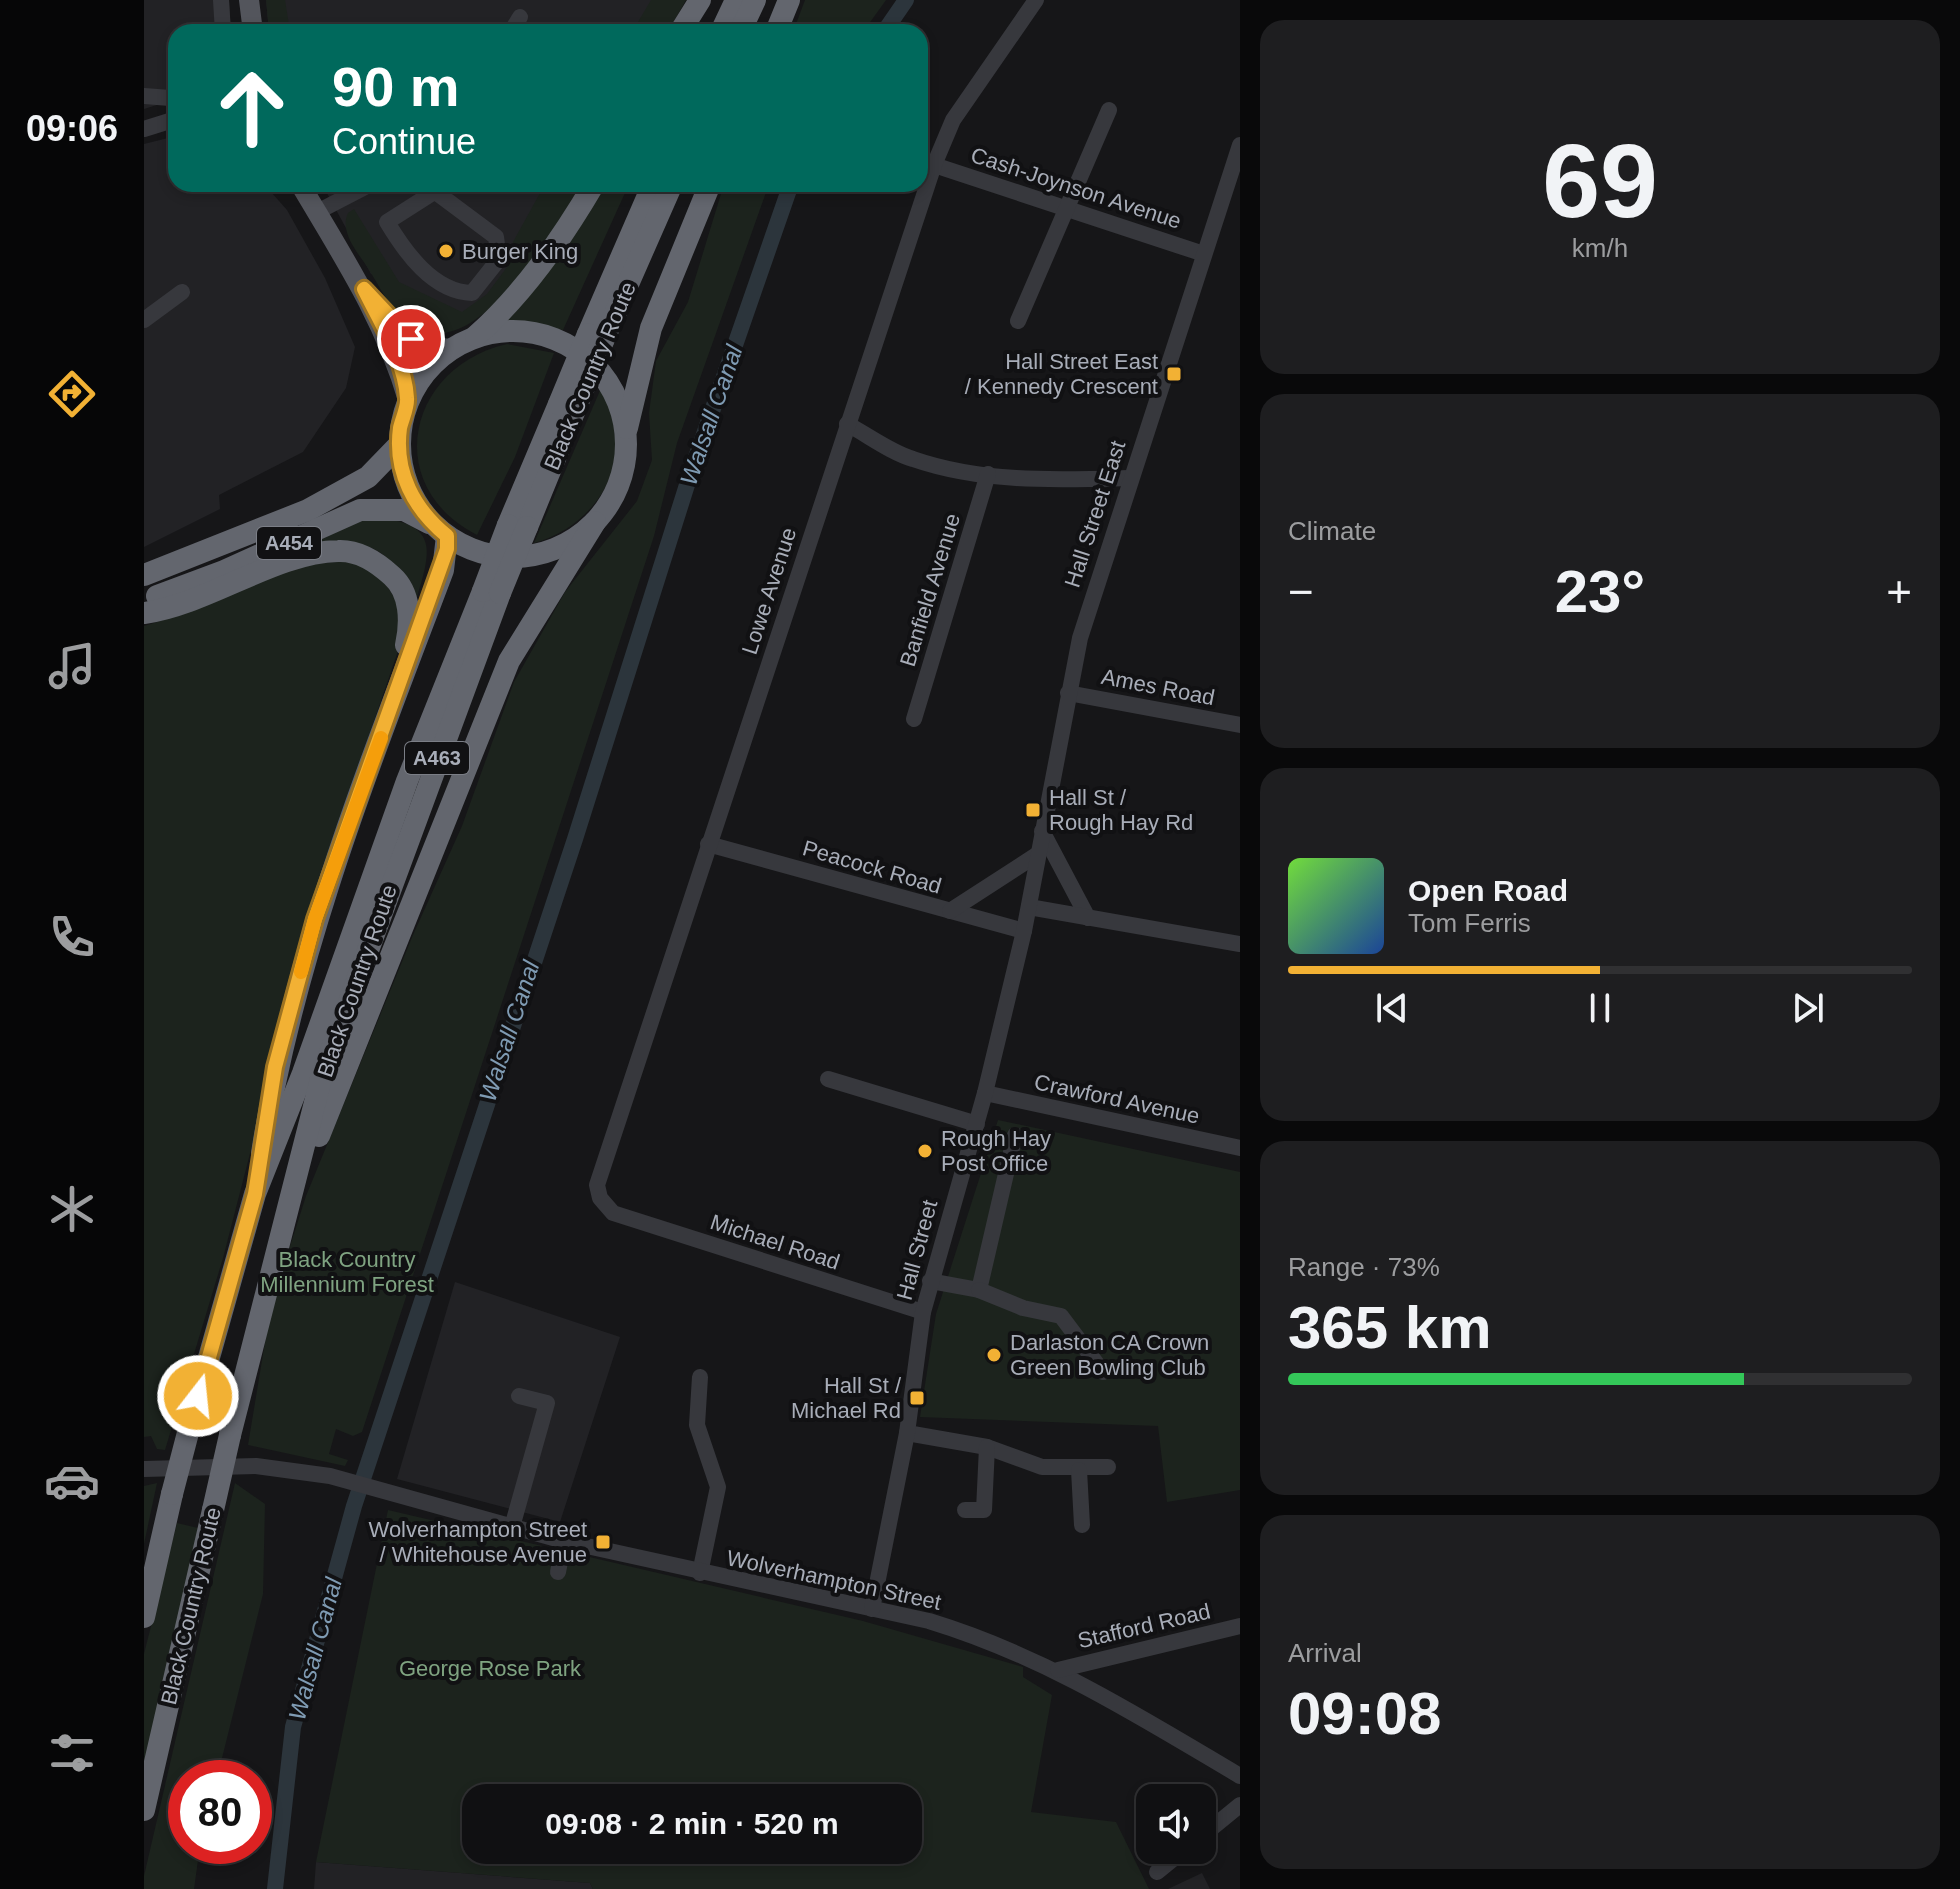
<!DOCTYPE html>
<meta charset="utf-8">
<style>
:root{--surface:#101012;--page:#1e1e20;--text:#f1f3f6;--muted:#9c9d9f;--line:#303032;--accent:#f2b134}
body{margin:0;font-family:Arial,sans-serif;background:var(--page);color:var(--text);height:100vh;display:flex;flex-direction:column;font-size:30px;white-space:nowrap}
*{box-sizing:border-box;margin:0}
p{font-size:26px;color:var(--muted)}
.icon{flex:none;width:44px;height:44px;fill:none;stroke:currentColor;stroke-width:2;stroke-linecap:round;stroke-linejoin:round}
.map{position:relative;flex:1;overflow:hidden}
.details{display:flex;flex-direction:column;gap:20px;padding:20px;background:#09090a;width:720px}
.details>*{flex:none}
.hud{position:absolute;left:24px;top:24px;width:760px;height:168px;border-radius:24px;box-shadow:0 4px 12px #0003,0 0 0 2px var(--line);background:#00695c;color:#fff;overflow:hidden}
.controls{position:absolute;left:992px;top:1784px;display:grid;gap:16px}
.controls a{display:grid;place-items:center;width:80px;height:80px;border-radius:16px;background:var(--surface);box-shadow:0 4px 12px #0003,0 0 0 2px var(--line);font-size:40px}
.speed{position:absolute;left:24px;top:1760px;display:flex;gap:16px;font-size:40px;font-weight:700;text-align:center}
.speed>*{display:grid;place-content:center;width:104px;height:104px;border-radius:50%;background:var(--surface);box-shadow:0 4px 12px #0003,0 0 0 2px var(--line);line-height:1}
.speed .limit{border:12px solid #d22;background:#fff;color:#111}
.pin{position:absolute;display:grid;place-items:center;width:68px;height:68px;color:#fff;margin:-34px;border:4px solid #fff;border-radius:50%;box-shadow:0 2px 8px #0007}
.me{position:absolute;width:88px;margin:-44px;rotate:16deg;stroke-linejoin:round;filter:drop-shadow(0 0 6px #0008)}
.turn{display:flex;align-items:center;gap:28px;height:168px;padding:0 32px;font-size:36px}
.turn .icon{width:104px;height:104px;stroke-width:2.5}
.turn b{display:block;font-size:56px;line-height:68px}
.big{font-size:60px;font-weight:800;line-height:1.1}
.details .widget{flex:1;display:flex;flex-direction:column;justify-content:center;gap:12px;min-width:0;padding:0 28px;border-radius:24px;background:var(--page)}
.details .dial{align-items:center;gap:0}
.dial b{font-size:104px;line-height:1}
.song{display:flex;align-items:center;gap:24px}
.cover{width:96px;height:96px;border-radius:12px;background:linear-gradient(135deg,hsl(100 70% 55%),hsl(220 70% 35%))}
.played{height:8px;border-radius:4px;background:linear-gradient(90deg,var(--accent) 50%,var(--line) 50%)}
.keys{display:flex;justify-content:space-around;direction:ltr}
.heat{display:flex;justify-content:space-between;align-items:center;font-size:44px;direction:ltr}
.charge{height:12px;border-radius:6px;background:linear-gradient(90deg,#34c759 73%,var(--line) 0)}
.trip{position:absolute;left:318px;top:1784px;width:460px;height:80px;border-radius:24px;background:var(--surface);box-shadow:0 4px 12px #0003,0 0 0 2px var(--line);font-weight:800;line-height:80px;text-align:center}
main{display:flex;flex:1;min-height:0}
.dock{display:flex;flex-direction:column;width:144px;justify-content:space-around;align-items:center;background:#060607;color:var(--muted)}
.dock .icon{width:56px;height:56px}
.dock .selected{color:var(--accent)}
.dock b{font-size:36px;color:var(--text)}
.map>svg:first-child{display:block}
</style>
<main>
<nav class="dock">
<b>09:06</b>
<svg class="icon selected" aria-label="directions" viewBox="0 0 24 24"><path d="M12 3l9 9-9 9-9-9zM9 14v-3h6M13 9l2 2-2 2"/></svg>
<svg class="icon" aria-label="music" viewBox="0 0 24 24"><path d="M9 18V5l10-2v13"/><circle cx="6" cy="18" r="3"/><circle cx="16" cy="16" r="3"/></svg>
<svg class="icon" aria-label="phone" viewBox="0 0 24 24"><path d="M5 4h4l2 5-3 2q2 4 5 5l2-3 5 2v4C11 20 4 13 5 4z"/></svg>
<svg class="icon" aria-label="climate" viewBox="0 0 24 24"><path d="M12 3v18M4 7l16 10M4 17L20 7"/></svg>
<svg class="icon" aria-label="car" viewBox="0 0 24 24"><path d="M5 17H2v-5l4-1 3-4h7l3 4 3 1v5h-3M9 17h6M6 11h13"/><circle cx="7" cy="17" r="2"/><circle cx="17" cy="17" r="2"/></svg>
<svg class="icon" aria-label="filters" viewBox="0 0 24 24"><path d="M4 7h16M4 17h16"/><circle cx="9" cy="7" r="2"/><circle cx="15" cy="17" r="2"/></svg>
</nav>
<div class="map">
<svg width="1096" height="1889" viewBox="0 0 1096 1889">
<rect width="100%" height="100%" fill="#161618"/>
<g fill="#222225">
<polygon points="0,0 85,0 87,32 32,32 32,99 0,109"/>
<polygon points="122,0 528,0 511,32 125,32"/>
<polygon points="32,136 32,184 120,184 143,210 181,278 211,347 202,388 159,452 75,495 76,509 0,547 0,144"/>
<polygon points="178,184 425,184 335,309 308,322 227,274"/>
<polygon points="311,1282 476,1337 416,1522 253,1479"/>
<polygon points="172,1862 446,1883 449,1889 170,1889"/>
<polygon points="1058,1873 1066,1889 1024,1889"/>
</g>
<g fill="#1c231d" fill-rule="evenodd">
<polygon points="122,0 141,0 146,32 125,32"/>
<polygon points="507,0 542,0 524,32 488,32"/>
<polygon points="661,0 742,0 719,32 649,32"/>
<path d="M401 184H440C412 226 329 374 264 323 247 310 235 286 224 268 214 253 195 232 204 213L210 209 255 282 318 312 343 294 366 263 370 255 369 242Z"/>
<polygon points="456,184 485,184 419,330 388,323 354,325"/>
<polygon points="580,184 625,184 533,443 510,536 218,1432 209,1436 192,1429 185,1454 204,1460 201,1466 104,1445 127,1306 162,1196 269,935 318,826 370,682 421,592 493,501 508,460 505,413 512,361 544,302"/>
<path d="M363 344 410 353 371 457 333 535C237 486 263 367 363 344Z"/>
<path d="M458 386C498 450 457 525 390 543Z"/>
<path d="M231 517C295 524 288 549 272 601 245 545 225 538 165 546L211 521Z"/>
<polygon points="209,561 237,577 255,604 254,651 180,867 79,1258 21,1450 13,1449 7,1436 0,1437 0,626 42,613 161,564"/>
<polygon points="854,1120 1096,1172 1096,1490 1023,1502 1014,1426 776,1417 792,1314"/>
<polygon points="13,1483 0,1544 0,1486"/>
<polygon points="91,1483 121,1504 119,1594 73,1778 42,1778 42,1846 56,1846 50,1889 0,1889 0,1876"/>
<path d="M244 1510 719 1621 879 1667V1677L908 1695 887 1812 972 1822 1005 1889H449L446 1883 172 1862ZM332 1798H764V1850H332Z"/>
<polygon points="33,1523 54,1528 0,1777 0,1654"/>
</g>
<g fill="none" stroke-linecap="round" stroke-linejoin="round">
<g stroke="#2c353c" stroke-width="16">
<polyline points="740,32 762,0"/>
<polyline points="131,1889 149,1727 210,1506 431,839 548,469 647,184"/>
</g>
<g stroke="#37383d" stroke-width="16">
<polyline points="77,0 79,32"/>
<polyline points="367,32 376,17"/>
<polyline points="0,96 26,98 32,93"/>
<polyline points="0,129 32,119"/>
<polyline points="790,165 1060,254"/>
<path d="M281 184 352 237 355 259 328 293C289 292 261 252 243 222L290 192"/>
<polyline points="173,212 227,184"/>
<polyline points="0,320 38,292"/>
<polyline points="874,321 965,110"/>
<path d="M703 424C724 435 746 452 769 459 838 483 913 480 985 478"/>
<polyline points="924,693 1096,725"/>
<polyline points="770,719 844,474"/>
<polyline points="898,831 944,918"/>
<polyline points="564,844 880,931"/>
<polyline points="885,907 1096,944"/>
<polyline points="806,911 894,854"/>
<polyline points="684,1079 833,1124"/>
<polyline points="841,1093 1096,1148"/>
<polyline points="786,1281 835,1290 871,1135"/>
<polyline points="835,1290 879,1308 917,1316 959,1372"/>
<polyline points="779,1312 469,1213 456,1198 453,1185 790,165 809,120 892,0"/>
<polyline points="556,1377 553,1425 574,1487 556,1573"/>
<polyline points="763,1433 843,1447 898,1467 964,1467"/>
<path d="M0 1469 112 1466 186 1476 420 1541 785 1621C900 1656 993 1715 1096 1776"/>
<polyline points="935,1470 938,1525"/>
<polyline points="821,1510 840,1510 843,1447"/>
<polyline points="368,1527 403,1403 375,1396"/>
<polyline points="414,1572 420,1541"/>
<polyline points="728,1609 763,1433 779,1312 841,1093 880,931 936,638 1096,145"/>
<polyline points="914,1670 1096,1626"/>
<polyline points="1058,1836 1096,1805"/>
<polyline points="1013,1872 1040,1850"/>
</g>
<g stroke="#53555c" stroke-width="20">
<polyline points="105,0 109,32"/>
<path d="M156 184C198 255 241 320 264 400"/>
<path d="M236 308C260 335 270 345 307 349"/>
</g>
<g stroke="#63666e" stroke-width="22">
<polyline points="536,32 556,0"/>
<polyline points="577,32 592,0"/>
<polyline points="596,32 611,0"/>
<polyline points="632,32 645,0"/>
<circle cx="369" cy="444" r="113"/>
<polyline points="444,334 509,184"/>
<path d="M332 336C380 293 417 240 450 184"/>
<polyline points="459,341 528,184"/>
<polyline points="483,428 507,328 566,184"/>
<polyline points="364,525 415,404"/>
<polyline points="383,527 430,412"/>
<polyline points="0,575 164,510 224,477 255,445"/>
<polyline points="13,596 80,571 216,510 260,510 285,523"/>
<path d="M0 613C64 604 132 552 194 551 214 550 234 563 248 576 267 593 267 622 262 645"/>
<polyline points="175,1136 365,661 451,522"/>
<path d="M118 1153C150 951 227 761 299 570L303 536"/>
<polyline points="46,1425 111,1194 159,1073 263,781 339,591"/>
<polyline points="86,1435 178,1075 356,593"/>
<polyline points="0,1617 28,1494"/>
<polyline points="0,1810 69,1510"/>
</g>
<g stroke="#63666e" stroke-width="22">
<polyline points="415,404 444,334"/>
<polyline points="430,412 459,341"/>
<polyline points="339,591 364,525"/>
<polyline points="356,593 383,527"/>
<polyline points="28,1494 46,1425"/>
<polyline points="69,1510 86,1435"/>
</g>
</g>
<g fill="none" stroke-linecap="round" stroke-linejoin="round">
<defs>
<path id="route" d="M54 1396 111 1194 131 1067 171 919 303 549V536C270 509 250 472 256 428 258 419 264 407 263 398 261 361 236 322 220 289L267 339"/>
</defs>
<use href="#route" stroke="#9d7322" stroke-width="20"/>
<use href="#route" stroke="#f2b134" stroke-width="14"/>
<polyline stroke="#f59e0b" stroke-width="14" points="157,972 171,919 237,738"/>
</g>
<g fill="#f2b134" stroke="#111113" stroke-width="3">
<circle cx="302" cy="251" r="8"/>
<rect x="1022" y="366" width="16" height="16" rx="4"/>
<rect x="881" y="802" width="16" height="16" rx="4"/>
<circle cx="781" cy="1151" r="8"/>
<circle cx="850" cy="1355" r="8"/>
<rect x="765" y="1390" width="16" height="16" rx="4"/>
<rect x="451" y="1534" width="16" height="16" rx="4"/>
</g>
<g text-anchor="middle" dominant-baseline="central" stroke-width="8" stroke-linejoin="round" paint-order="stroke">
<g fill="#111113" stroke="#7b7e86" stroke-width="2">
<rect x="113" y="527" width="64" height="32" rx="6"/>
<rect x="261" y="742" width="64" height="32" rx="6"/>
</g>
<g font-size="20" font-weight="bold" fill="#a8adb8">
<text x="145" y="543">A454</text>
<text x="293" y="758">A463</text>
</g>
<g font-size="22" fill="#a8adb8" stroke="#111113">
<text transform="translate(932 188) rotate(18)">Cash-Joynson Avenue</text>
<text transform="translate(446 376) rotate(-67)">Black Country Route</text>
<text transform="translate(951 514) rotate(-72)">Hall Street East</text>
<text transform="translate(786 590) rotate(-73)">Banfield Avenue</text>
<text transform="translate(625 591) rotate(-72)">Lowe Avenue</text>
<text transform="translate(1014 687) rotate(11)">Ames Road</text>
<text transform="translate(728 867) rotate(16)">Peacock Road</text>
<text transform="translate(213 981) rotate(-71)">Black Country Route</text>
<text transform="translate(973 1099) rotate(12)">Crawford Avenue</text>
<text transform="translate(631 1242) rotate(18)">Michael Road</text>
<text transform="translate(773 1250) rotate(-75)">Hall Street</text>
<text transform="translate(690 1580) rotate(12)">Wolverhampton Street</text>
<text transform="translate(47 1606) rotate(-77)">Black Country Route</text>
<text transform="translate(1000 1626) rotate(-13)">Stafford Road</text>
</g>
<g font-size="22" fill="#a8adb8" stroke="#111113" text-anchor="start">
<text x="318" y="251">Burger King</text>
<text x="1014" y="361" text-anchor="end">Hall Street East<tspan x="1014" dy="25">/ Kennedy Crescent</tspan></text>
<text x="905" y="797">Hall St /<tspan x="905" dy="25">Rough Hay Rd</tspan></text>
<text x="797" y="1138">Rough Hay<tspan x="797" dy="25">Post Office</tspan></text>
<text x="866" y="1342">Darlaston CA Crown<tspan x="866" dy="25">Green Bowling Club</tspan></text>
<text x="757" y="1385" text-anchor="end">Hall St /<tspan x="757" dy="25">Michael Rd</tspan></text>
<text x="443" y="1529" text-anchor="end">Wolverhampton Street<tspan x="443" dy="25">/ Whitehouse Avenue</tspan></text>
</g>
<g font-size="22" fill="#7fa381" stroke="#111113">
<text x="203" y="1259">Black Country<tspan x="203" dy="25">Millennium Forest</tspan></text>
<text x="346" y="1668">George Rose Park</text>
</g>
<g font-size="24" font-style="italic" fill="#7f9bb3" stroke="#111113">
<text transform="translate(567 415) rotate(-71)">Walsall Canal</text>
<text transform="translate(365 1031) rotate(-72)">Walsall Canal</text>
<text transform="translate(171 1649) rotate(-75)">Walsall Canal</text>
</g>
</g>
</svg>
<div class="controls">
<a><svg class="icon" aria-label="sound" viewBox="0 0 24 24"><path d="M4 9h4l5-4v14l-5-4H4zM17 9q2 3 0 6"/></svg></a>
</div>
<div class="speed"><div class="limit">80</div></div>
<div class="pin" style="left:267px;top:339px;background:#d93025"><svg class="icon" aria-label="arrive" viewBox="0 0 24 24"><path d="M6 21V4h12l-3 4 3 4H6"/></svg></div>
<svg class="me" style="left:54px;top:1396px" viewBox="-20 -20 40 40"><circle r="17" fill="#f2b134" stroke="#fff" stroke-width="3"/><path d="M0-11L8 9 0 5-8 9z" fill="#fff"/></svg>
<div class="trip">09:08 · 2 min · 520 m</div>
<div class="hud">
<div class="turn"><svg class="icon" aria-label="ahead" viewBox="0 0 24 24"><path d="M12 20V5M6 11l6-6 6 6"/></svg><div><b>90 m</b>Continue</div></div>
</div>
</div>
<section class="details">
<div class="widget dial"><b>69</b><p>km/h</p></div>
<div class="widget"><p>Climate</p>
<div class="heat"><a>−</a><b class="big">23°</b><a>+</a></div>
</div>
<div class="widget">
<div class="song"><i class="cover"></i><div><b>Open Road</b><p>Tom Ferris</p></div></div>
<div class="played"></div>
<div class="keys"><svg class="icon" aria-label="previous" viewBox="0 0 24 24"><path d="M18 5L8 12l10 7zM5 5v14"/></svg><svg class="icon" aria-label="pause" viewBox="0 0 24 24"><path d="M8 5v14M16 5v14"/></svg><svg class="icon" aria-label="next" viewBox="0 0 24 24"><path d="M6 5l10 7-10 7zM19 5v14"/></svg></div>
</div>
<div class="widget"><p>Range · 73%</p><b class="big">365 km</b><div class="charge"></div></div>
<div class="widget"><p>Arrival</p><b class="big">09:08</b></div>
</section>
</main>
